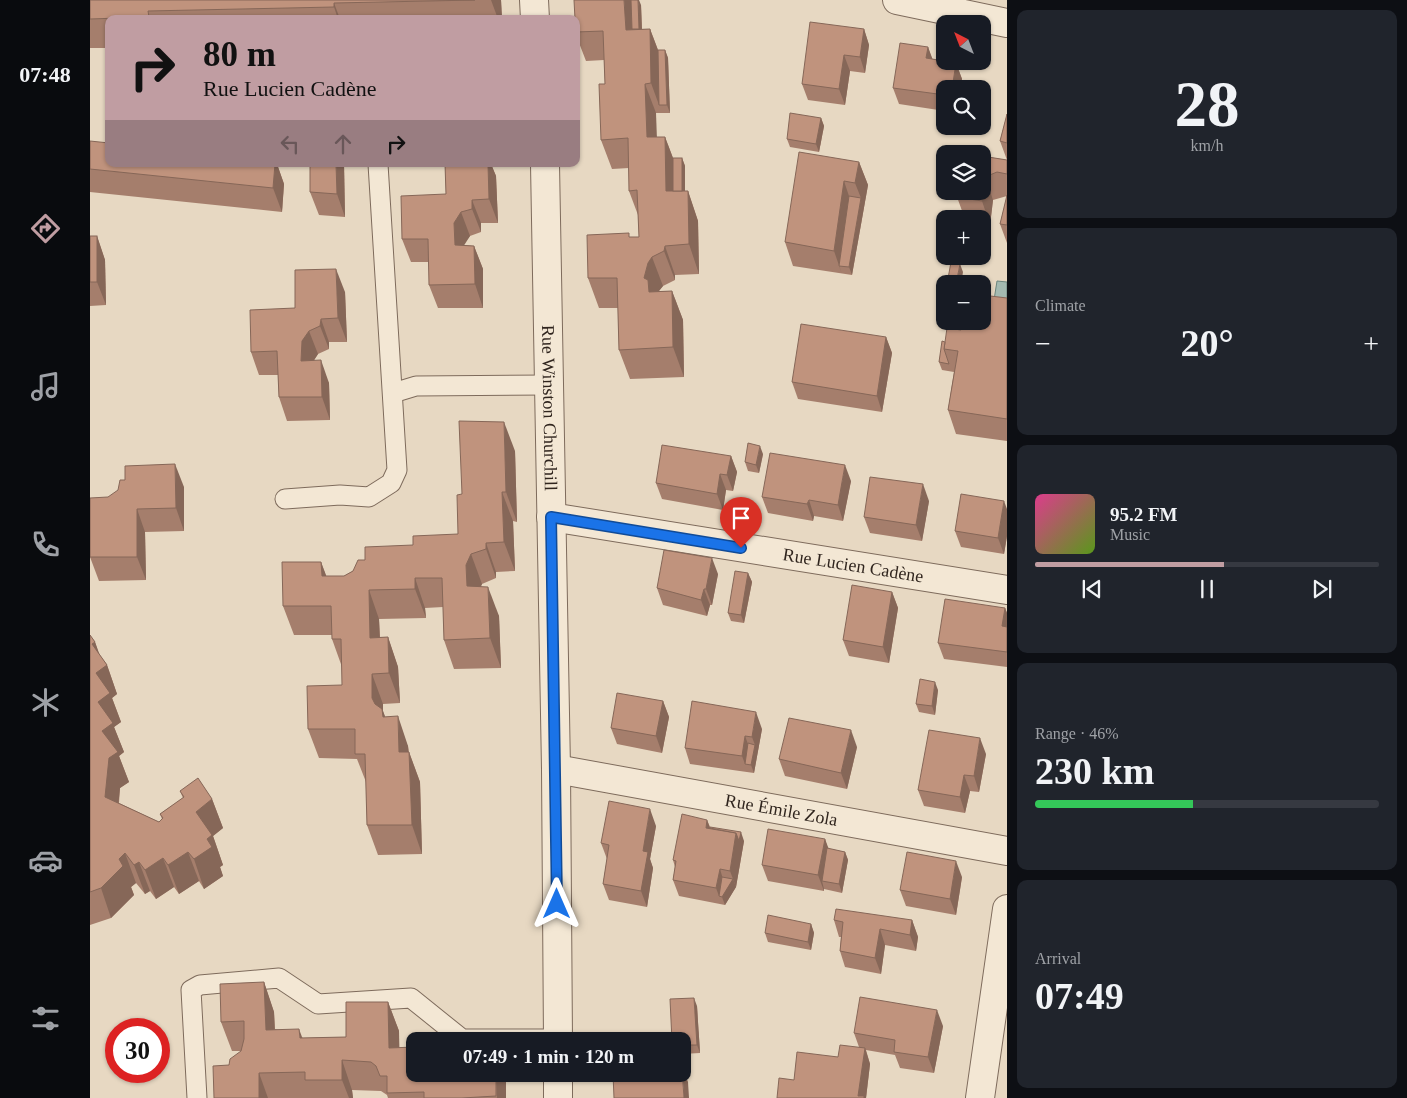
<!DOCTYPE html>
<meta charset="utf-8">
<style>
:root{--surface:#171b24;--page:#20242c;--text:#f1f3f6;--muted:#9ea1a6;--line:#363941;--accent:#c09da2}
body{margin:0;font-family:Georgia,serif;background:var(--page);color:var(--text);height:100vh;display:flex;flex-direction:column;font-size:19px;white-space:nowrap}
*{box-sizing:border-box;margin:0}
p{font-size:16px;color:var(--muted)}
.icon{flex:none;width:28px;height:28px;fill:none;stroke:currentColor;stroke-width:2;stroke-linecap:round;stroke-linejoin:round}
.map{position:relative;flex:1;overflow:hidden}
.panel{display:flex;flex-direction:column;gap:10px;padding:10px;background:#0d0f14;width:400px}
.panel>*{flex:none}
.guide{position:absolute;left:15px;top:15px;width:475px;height:152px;border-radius:10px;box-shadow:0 1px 4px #0004;background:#c09da2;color:#111;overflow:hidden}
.needle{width:32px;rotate:318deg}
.buttons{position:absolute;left:846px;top:15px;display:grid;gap:10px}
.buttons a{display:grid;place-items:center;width:55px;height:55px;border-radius:10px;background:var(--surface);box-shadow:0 1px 4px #0004;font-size:25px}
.speed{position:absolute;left:15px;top:1018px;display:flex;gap:10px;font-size:25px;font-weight:700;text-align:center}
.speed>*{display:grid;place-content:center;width:65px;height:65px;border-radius:50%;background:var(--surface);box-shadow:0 1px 4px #0004;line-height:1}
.speed .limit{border:8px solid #d22;background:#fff;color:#111}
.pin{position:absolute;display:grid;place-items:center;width:42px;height:42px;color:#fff;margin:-51px -21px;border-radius:50% 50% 50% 0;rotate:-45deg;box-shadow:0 0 5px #0007}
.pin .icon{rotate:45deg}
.me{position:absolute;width:55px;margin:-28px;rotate:0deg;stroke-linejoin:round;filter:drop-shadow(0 0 4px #0008)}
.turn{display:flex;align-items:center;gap:18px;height:105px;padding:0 15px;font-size:22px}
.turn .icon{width:65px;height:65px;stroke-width:2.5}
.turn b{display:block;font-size:35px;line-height:42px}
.lanes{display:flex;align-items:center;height:48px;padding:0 15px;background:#0003;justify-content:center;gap:25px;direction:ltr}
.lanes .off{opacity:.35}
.big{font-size:38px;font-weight:600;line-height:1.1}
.panel .widget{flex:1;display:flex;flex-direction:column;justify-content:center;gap:8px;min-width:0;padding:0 18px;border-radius:10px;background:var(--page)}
.panel .dial{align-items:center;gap:0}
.dial b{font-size:65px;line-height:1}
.song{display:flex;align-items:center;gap:15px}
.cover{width:60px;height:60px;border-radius:8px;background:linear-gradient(135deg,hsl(330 70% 55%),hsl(90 70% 35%))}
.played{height:5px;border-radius:2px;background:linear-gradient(90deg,var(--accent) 55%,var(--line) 55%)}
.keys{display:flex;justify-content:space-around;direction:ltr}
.heat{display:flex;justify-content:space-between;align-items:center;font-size:28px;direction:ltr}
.charge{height:8px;border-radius:4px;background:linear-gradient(90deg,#34c759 46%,var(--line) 0)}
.trip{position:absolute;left:316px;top:1032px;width:285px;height:50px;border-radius:10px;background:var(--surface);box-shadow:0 1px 4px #0004;font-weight:600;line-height:50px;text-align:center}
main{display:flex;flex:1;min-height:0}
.tab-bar{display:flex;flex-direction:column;width:90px;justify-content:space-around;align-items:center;background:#090b0e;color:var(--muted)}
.tab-bar .icon{width:35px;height:35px}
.tab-bar .active{color:var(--accent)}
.tab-bar b{font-size:22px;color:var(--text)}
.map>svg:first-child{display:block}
</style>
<main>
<nav class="tab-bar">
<b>07:48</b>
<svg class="icon active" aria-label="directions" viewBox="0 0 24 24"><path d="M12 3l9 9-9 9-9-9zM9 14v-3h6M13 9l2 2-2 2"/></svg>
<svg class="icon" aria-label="music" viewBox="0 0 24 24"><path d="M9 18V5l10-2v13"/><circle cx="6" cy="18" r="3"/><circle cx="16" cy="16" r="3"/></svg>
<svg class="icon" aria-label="phone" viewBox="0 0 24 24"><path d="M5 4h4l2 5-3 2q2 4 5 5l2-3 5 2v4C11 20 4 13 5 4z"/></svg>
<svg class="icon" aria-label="climate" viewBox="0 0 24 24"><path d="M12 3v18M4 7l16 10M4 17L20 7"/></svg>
<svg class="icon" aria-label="car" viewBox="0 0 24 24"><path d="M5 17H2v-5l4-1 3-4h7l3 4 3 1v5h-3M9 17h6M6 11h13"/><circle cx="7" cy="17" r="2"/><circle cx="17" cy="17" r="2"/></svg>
<svg class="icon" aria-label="filters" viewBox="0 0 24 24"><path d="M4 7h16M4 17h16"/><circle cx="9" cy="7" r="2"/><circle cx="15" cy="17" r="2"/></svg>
</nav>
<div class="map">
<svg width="917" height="1098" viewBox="0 0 917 1098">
<rect width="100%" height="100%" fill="#e7d8c2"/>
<polygon fill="#a4bab1" stroke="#6c867e" points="907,281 917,282 917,302 904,300"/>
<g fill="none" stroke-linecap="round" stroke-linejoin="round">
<defs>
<g id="service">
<polyline points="303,393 326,386 458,385"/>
<polyline points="195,499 250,495 279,497 301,483 307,470 288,164"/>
<polyline points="107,1098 101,990 110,985 189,978 228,1004 321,998 372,1039 468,1039"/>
</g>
<g id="minor">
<polyline points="444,0 445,19"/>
<polyline points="807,0 917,23"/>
<path id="s1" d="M455 164 466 769 468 1041"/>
<path id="s2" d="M461 517 917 590"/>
<path id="s3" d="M466 769 917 851"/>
<polyline points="468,1074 468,1098"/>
</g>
<polyline id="tertiary" points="890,1098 917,909"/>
</defs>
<use href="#service" stroke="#7e6b5c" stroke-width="21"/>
<use href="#minor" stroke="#7e6b5c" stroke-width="30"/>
<use href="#tertiary" stroke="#7e6b5c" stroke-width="30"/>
<use href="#service" stroke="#f3e7d4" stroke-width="19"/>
<use href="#minor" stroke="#f3e7d4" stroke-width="28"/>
<use href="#tertiary" stroke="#f3e7d4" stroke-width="28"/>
</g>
<g fill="#a57e6c">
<polygon points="0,0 411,0 412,19 19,19 19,48 0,48"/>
<polygon points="551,5 552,29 560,29 568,50 575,50 578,58 580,113 566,113 566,137 575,137 583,158 592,158 595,166 595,191 598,191 608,221 609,274 585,275 585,280 573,286 569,291 582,291 593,320 594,377 540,379 529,350 528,308 509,308 498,278 540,237 549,237 548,215 539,191 539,168 522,169 511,140 515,84 514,60 496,61 486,35 486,19"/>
<polygon points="774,29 779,45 775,73 760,71 755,105 718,100 712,84"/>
<polygon points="838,47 842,59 866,63 872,79 855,89 855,111 809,104 803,88"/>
<polygon points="917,114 917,243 910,224 917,196 903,200 900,225 892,223 892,219 875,219 867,197 892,156 917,160 910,141"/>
<polygon points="731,118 734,126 729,152 700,147 697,139"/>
<polygon points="0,141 19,164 187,164 194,184 192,212 0,192"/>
<polygon points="769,162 778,185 762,275 703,266 695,242"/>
<polygon points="254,164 255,217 229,215 220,192"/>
<polygon points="355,164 401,164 406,176 408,223 391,223 391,232 380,236 373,245 384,246 393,269 393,308 348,308 339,285 339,262 321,262 312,239 356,194"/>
<polygon points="0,236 7,236 15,260 16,305 0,306"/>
<polygon points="255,292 257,342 239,342 239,349 228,354 224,360 239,383 240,420 197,421 189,397 188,375 169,375 161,352 205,308"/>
<polygon points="917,298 917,441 866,434 858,410 864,372 852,370 849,362 855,342"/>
<polygon points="796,337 802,353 792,412 708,399 702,382"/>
<polygon points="425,451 427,522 423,521 425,571 406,572 406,578 392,584 391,586 409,616 411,668 364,669 354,640 353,607 335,608 336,618 289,619 290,637 298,637 308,667 310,703 293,704 293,711 295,717 318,746 319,752 330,782 332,854 288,855 277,825 276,782 267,759 229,758 218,729 252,685 252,667 242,639 242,635 204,635 193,606 231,562 236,576 254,576 263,571 275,560 323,545 368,534 372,494"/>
<polygon points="673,454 669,473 658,471 655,462"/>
<polygon points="641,456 647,472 643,491 636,490 633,510 572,499 566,483"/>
<polygon points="761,481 753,521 724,516 723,521 678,513 672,497"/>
<polygon points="94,487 94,531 55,532 56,580 9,581 0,557 18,497"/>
<polygon points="839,501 832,541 780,533 774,517"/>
<polygon points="917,509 917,536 914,554 871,547 865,531"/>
<polygon points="658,573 662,582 654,623 641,621 638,613"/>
<polygon points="628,574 622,605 620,605 617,616 573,605 567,588"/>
<polygon points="802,592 808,608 799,663 759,656 753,640"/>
<polygon points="915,608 917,613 917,667 854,659 848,643"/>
<polygon points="0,635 5,642 9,654 17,665 27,694 22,698 31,722 24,727 34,752 29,756 39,782 30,788 29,803 69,822 72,819 70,814 93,798 90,791 122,799 133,828 123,836 133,865 130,867 133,876 114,889 109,881 89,894 84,887 66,899 60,891 55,894 46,883 41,887 44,895 21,918 0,925"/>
<polygon points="848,690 845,715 829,712 826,704"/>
<polygon points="573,701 579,717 572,753 527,744 521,728"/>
<polygon points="672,729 664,773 600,764 595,748"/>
<polygon points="767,747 757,789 695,776 689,759"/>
<polygon points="896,754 889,792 880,791 875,813 834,806 828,790"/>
<polygon points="617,820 620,827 654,841 646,887 635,905 589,896 583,880 585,867 583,860"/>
<polygon points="566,826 560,859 563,868 557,907 519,900 513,884 517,859 511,843"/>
<polygon points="735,839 738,849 755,852 758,860 752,893 734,889 734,891 678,881 672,865"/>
<polygon points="872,877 866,915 816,906 810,890"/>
<polygon points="744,920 822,920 828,937 826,951 795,945 791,974 755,967 750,951 751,937 749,937"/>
<polygon points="721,924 724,933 721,950 678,942 675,933"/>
<polygon points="174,982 184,1012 185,1029 213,1038 256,1037 298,1002 309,1031 309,1048 325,1074 413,1074 416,1082 416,1098 298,1098 297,1095 291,1091 262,1090 263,1098 124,1098 139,1065 151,1051 142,1051 131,1022"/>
<polygon points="607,1006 610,1053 592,1054 592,1041"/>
<polygon points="853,1026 844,1073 810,1068 805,1055 776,1050 780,1064 776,1098 687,1098 704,1080 769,1047 764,1033"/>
</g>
<g fill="#866758">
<polygon points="401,0 411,0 412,19 408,19"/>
<polygon points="534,0 542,0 543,51 536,30"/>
<polygon points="548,0 549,0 551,5 553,59 550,51"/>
<polygon points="244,3 250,19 248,19 244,7"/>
<polygon points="560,29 571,58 569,105 561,83"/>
<polygon points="774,29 779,45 775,73 770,57"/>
<polygon points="838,47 844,63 836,58"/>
<polygon points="575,50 578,58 580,113 577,105"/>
<polygon points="754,55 760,71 755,105 749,89"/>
<polygon points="866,63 872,79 871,89 862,89"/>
<polygon points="555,84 566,113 568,167 557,137"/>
<polygon points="731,118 734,126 729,152 726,144"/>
<polygon points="575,137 586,166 584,212 576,191"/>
<polygon points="592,158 595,166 595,221 592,212"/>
<polygon points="769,162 778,185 762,275 759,267 771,198 765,183"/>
<polygon points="185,164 187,164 194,184 192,212 183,188"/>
<polygon points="246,164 254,164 255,217 247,194"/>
<polygon points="398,164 401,164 406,176 408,223 399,199"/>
<polygon points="895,177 903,200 900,225 892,201"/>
<polygon points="754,181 762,205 749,266 752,274 744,251"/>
<polygon points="598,191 608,221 609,274 599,244"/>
<polygon points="382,200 391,223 391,232 382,209"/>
<polygon points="371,212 380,236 373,247 365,245 364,223"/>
<polygon points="7,236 15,260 16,305 7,282"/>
<polygon points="384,246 393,269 393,308 385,284"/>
<polygon points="575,246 585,275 585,280 574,251"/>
<polygon points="562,257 573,286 568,292 570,321 554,278 558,263"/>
<polygon points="870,264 873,272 871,284 866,284"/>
<polygon points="246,269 255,292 257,342 248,318"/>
<polygon points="582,291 593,320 594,377 583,347"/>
<polygon points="231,319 239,342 239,349 230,326"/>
<polygon points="219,331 228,354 221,365 211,361 212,341"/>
<polygon points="796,337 802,353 792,412 787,396"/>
<polygon points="231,360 239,383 240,420 232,397"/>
<polygon points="414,422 425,451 427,522 416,492"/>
<polygon points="670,446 673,454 669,473 666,465"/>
<polygon points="641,456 647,472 643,491 637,475"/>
<polygon points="85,464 94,487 94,531 86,508"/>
<polygon points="755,465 761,481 753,521 748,505"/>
<polygon points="630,474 636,490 633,510 627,494"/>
<polygon points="833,484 839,501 832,541 826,525"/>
<polygon points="412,492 423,521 425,571 414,542"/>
<polygon points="719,500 724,516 723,521 717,504"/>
<polygon points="914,501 917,509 917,536 914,554 908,538"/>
<polygon points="47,509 55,532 56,580 47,557"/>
<polygon points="396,543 406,572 406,578 396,549"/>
<polygon points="381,554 392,584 387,595 377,586 376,565"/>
<polygon points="622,558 628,574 622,605 616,589"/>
<polygon points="231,562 242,591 232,576"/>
<polygon points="658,573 662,582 654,623 651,615"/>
<polygon points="325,578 335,608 336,618 325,589"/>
<polygon points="398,587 409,616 411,668 400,638"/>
<polygon points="614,589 620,605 617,616 611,600"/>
<polygon points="279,590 289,619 291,667 280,638"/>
<polygon points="802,592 808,608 799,663 793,647"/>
<polygon points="915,608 917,613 917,639 912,626"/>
<polygon points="298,637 308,667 310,703 299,673"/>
<polygon points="5,642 14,667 17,665 27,694 22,698 31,722 24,727 34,752 29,756 39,782 30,788 26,827 15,797 12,731 8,702 6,673 2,644"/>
<polygon points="282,674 293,704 293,711 303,738 293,728 282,698"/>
<polygon points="845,682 848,690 845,715 842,706"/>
<polygon points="573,701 579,717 572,753 566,736"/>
<polygon points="666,712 672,729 664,773 661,765 665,745 662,737"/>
<polygon points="308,716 318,746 320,782 309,752"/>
<polygon points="761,730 767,747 757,789 751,773"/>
<polygon points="655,736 661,752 655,764 652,756"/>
<polygon points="890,738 896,754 889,792 884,776"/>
<polygon points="319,752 330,782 332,854 322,825"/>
<polygon points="874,775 880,791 875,813 870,797"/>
<polygon points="122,799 133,828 123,836 133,865 130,867 133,876 114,889 104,859 106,812"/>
<polygon points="560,809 566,826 560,859 563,868 557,907 551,891 553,851"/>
<polygon points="617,820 623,836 616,828"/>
<polygon points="651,832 654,841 646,887 640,871 646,833"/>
<polygon points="735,839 741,855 732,881 734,889 734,891 728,875"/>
<polygon points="98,852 109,881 89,894 78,865"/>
<polygon points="755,852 758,860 752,893 749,884"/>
<polygon points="35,853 46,883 41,887 44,895 21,918 11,888 29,859"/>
<polygon points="73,858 84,887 66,899 55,870"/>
<polygon points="866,861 872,877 866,915 860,899"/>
<polygon points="49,862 60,891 55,894 44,865"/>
<polygon points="630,869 635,886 643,879 646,887 635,905 632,897 629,896 626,888"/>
<polygon points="822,920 828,937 826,951 820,935"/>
<polygon points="721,924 724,933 721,950 718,942"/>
<polygon points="790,929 795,945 791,974 785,958"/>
<polygon points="174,982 184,1012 186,1059 176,1030"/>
<polygon points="604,998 607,1006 610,1053 607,1045"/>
<polygon points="298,1002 309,1031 310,1077 299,1048"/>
<polygon points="847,1010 853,1026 844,1073 838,1057"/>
<polygon points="209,1029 220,1058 210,1038"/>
<polygon points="775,1048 780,1064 776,1098 769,1098 768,1096"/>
<polygon points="252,1060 262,1090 263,1098 259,1098 252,1080"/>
<polygon points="592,1067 598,1082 599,1098 594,1098"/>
<polygon points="169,1073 178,1098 169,1098"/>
<polygon points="406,1074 413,1074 416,1082 416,1098 407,1098"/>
</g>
<g fill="#c0937d" stroke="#866758">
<polygon points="0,0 385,0 244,3 244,7 58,11 59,17 0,19"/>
<polygon points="484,0 534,0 536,30 560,29 561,83 555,84 557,137 575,137 576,191 598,191 599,244 575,246 574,251 562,257 558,263 554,278 558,280 559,292 582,291 583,347 529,350 527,278 498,278 497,235 539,233 539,237 549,237 547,190 539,191 538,138 511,140 509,84 515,84 513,31 486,32 486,19 485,19"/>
<polygon points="541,0 548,0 549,29 542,29"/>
<polygon points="720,22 774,29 770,57 754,55 749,89 712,84"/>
<polygon points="810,43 838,47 836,58 866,63 862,89 855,89 855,95 803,88"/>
<polygon points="568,50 575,50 577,105 569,105"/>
<polygon points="700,113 731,118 726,144 697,139"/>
<polygon points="917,114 917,143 910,141"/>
<polygon points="0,141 19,143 19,164 185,164 183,188 0,169"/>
<polygon points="709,152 769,162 765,183 754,181 744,251 695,242"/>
<polygon points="892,156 917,160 917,174 907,172 895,177 892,201 867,197 868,191 892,191"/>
<rect x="583" y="158" width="9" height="33"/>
<polygon points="220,164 246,164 247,194 220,192"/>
<polygon points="355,164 398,164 399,199 382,200 382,209 371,212 364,223 365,245 384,246 385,284 339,285 338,239 312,239 311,196 356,194"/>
<polygon points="917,195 917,225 910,224"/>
<polygon points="759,196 771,198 759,267 749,266"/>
<rect x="0" y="236" width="7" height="46"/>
<polygon points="861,262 870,264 866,284 857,284"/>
<polygon points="246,269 248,318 231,319 230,326 219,331 212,341 211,361 231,360 232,397 189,397 187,351 161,352 160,310 205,308 205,270"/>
<polygon points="892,295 917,298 917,419 858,410 868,351 854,349 857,328 871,330 873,321 892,321"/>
<polygon points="711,324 796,337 787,396 702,382"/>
<polygon points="852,341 855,342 854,349 859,364 849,362"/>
<polygon points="369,421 414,422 416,492 412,492 414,542 396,543 396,549 381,554 376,565 377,586 398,587 400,638 354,640 352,578 325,578 325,589 279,590 280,638 298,637 299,673 282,674 282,698 285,704 292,709 293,717 308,716 309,752 319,752 322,825 277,825 275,754 265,754 265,729 218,729 217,686 252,685 251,639 242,639 241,606 193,606 192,562 231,562 232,576 254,576 263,571 268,560 275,560 275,547 323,545 323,536 368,534 367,495 372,494"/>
<polygon points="658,443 670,446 666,465 655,462"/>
<polygon points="572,445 641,456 637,475 630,474 627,494 566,483"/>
<polygon points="680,453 755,465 748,505 719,500 717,504 672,497"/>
<polygon points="85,464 86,508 47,509 47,557 0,557 0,498 18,497 28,490 30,480 35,480 35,466"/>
<polygon points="780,477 833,484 826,525 774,517"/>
<polygon points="871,494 914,501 908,538 865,531"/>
<polygon points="574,550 622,558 616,589 614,589 611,600 567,588"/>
<polygon points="645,571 658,573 651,615 638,613"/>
<polygon points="762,585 802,592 793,647 753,640"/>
<polygon points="855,599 915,608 912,626 917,627 917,652 848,643"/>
<polygon points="0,635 5,642 2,644 17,665 6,673 20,693 8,702 23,723 12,731 28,752 19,758 15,797 69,822 73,818 70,814 94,797 90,791 108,778 122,799 106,812 122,835 117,839 122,847 104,859 98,852 78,865 73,858 55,870 49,862 44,865 35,853 29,859 33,866 11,888 0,892"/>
<polygon points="830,679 845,682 842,706 826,704"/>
<polygon points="527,693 573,701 566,736 521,728"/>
<polygon points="602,701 666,712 662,737 655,736 652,756 595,748"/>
<polygon points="699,718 761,730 751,773 689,759"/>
<polygon points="839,730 890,738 884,776 874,775 870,797 828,790"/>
<polygon points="658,743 665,745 661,765 655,764"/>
<polygon points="519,801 560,809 553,851 558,852 551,891 513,884 519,845 511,843"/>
<polygon points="592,814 617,820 616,828 646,833 640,871 630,869 626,888 583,880 586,861 583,860"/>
<polygon points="620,827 651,832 649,841 646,833 620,828"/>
<polygon points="678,829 735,839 728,875 672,865"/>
<polygon points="737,848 755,852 749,884 732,881"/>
<polygon points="817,852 866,861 860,899 810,890"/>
<polygon points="632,877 643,879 632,897 629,896"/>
<polygon points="746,909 822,920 820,935 790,929 785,958 750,951 753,922 744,920"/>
<polygon points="678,915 721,924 718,942 675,933"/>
<polygon points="174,982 176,1030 209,1029 210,1038 256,1037 256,1002 298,1002 299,1048 325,1047 325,1074 406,1074 406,1096 372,1098 334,1098 334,1092 297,1093 297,1076 290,1076 286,1066 281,1062 252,1060 252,1080 215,1080 215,1072 169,1073 169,1098 124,1098 123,1066 139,1065 140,1059 151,1051 154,1039 154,1021 131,1022 130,984"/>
<polygon points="770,997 847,1010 838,1057 804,1052 805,1040 764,1033"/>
<polygon points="604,998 607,1045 592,1045 592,1041 582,1041 580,999"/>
<polygon points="750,1045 775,1048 768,1096 774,1096 774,1098 687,1098 689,1078 704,1080 707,1052 748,1057"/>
<polygon points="592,1069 594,1098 524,1098 523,1074 592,1074"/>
</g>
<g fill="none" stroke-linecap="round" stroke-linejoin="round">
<defs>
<polyline id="route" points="467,904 461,517 651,548"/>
</defs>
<use href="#route" stroke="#114b97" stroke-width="12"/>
<use href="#route" stroke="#1a73e8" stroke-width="9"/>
</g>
<g text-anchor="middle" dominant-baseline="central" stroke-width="5" stroke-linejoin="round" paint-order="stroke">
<g font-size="18" fill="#30251e" stroke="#efe4d0">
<text stroke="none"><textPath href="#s1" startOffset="244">Rue Winston Churchill</textPath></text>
<text stroke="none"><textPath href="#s2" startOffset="306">Rue Lucien Cadène</textPath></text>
<text stroke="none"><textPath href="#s3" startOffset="229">Rue Émile Zola</textPath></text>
</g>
</g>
</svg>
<div class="buttons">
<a><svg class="needle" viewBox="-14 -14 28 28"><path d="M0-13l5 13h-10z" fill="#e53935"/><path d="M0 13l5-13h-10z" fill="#9ea1a6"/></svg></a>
<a><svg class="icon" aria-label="search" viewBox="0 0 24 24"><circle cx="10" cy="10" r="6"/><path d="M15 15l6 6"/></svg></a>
<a><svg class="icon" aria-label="layers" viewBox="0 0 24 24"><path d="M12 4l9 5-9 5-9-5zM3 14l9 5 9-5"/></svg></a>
<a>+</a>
<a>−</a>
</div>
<div class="speed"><div class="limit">30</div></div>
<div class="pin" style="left:651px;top:548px;background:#d93025"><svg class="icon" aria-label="arrive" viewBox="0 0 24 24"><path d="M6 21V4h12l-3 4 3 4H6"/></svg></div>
<svg class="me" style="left:467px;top:904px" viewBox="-20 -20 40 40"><path d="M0-17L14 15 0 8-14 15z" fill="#1a73e8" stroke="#fff" stroke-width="4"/></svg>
<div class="trip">07:49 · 1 min · 120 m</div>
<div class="guide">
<div class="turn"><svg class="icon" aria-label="right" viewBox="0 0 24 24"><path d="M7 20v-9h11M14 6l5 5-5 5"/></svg><div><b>80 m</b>Rue Lucien Cadène</div></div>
<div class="lanes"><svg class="icon off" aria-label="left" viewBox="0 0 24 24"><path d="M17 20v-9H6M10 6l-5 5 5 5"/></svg><svg class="icon off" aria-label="ahead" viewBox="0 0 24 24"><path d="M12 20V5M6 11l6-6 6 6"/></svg><svg class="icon" aria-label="right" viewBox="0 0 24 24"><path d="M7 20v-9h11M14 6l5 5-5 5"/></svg></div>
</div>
</div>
<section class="panel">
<div class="widget dial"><b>28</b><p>km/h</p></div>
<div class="widget"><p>Climate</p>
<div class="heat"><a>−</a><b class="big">20°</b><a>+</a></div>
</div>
<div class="widget">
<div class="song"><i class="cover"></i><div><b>95.2 FM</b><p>Music</p></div></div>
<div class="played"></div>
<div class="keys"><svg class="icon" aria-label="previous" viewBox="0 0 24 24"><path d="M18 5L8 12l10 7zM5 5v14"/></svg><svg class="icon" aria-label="pause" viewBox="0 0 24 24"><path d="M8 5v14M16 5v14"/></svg><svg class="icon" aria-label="next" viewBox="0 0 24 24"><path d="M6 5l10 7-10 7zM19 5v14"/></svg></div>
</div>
<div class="widget"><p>Range · 46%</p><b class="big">230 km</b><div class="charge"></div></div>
<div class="widget"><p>Arrival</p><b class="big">07:49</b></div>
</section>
</main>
